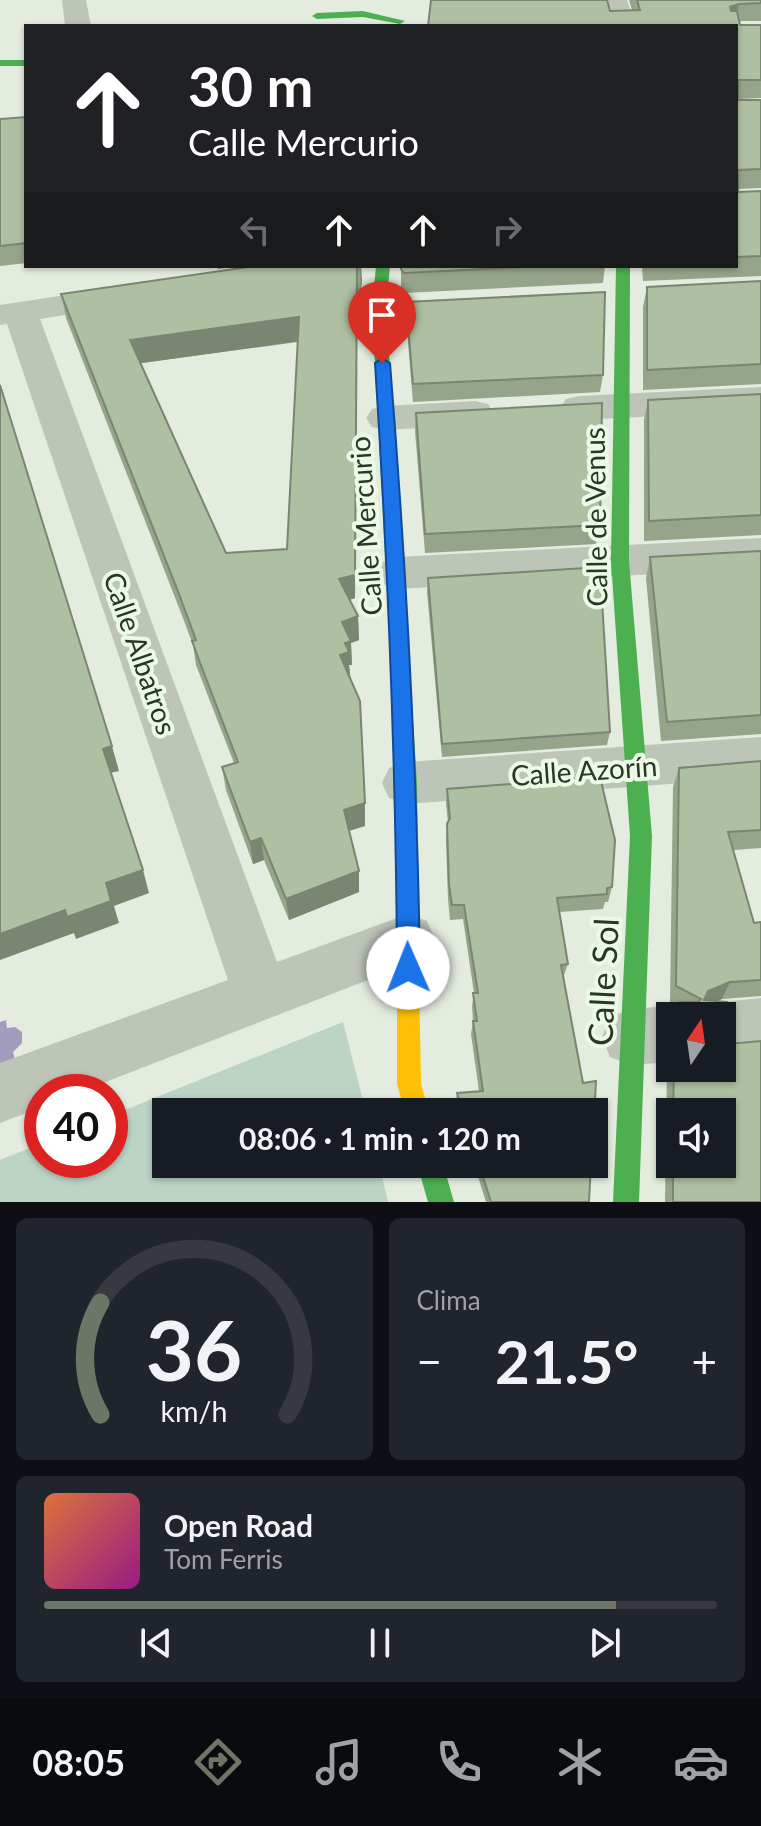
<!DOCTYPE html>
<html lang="es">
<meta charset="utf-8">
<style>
:root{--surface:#171b24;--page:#20242c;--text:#f1f3f6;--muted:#9ea1a6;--line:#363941;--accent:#6d7567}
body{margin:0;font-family:Lato,sans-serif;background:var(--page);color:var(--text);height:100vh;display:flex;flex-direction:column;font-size:30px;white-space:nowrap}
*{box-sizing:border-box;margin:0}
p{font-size:26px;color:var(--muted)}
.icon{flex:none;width:44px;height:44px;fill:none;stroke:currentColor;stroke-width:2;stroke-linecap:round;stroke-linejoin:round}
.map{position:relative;height:1202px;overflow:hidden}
.drawer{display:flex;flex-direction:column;gap:16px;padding:16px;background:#0d0f14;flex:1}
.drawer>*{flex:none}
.banner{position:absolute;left:24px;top:24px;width:714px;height:244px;border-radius:0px;box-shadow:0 2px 6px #0004;background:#202124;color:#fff;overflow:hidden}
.needle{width:52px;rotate:13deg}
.tools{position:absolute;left:656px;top:1002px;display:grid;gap:16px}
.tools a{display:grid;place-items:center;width:80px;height:80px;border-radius:0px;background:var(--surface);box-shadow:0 2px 6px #0004;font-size:40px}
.speed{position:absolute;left:24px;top:1074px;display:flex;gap:16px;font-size:40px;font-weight:700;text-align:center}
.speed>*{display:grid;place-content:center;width:104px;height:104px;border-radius:50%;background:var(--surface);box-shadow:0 2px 6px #0004;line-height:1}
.speed .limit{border:12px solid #d22;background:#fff;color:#111}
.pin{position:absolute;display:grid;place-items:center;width:68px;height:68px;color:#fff;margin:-82px -34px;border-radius:50% 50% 50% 0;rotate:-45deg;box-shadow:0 0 8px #0007}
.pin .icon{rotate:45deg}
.me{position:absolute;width:88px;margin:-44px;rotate:359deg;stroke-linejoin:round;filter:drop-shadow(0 0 6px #0008)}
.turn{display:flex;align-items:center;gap:28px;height:168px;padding:0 32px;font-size:36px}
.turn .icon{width:104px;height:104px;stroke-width:2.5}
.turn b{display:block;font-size:56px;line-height:68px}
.lanes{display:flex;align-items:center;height:76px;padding:0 32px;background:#0003;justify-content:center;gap:40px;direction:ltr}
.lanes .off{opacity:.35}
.big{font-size:60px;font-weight:700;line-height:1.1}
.drawer .widget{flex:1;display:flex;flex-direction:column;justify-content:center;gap:12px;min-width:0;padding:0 28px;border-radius:12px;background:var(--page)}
.drawer .dial{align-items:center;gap:0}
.dial svg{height:208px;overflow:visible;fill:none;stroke:var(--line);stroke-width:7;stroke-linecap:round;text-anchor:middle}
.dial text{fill:var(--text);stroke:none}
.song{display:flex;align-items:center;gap:24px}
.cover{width:96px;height:96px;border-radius:12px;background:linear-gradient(135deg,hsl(20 70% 55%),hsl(310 70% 35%))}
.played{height:8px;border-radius:4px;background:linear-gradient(90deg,var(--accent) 85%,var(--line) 85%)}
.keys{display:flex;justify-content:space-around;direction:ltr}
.heat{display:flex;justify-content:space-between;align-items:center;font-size:44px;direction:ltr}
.drawer .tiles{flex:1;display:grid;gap:16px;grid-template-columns:1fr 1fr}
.widget:last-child{grid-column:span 2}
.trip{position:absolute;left:152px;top:1098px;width:456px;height:80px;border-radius:0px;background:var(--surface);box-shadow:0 2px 6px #0004;font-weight:700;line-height:80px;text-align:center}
.tab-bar{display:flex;height:128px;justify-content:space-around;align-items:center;background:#090b0e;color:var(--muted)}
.tab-bar .icon{width:56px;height:56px}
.tab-bar .on{color:var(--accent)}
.tab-bar b{font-size:36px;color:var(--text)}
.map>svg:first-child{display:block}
</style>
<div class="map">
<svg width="761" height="1202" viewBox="0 0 761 1202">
<rect width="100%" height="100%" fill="#e3ecdf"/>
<polygon fill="#bbd4c5" points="343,1022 366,1112 166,1112 166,1164 379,1164 388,1202 0,1202 0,1160 42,1143 42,1160 110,1160 110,1116"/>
<polygon fill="#a39cbc" points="6,1020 7,1028 15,1027 22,1032 22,1043 13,1052 15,1060 0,1066 0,1022"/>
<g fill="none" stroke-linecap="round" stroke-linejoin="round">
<g fill="#bdc5b9" fill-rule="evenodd">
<polygon points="62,0 86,0 91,26 65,26"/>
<polygon points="603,0 627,0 635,26 609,26"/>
<polygon points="124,286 136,289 141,296 136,303 40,319 277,962 408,914 427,921 435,939 427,957 80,1092 42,1092 42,1107 0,1123 0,1063 228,980 7,324 0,325 0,305"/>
<polygon points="761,387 761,411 579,420 566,417 560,408 566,399 579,396"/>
<polygon points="475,401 488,404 494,413 488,422 475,425 385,430 372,427 366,418 372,409 385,406"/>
<polygon points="761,538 761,568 397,589 382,584 375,573 382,562 397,557"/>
<polygon points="761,737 761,777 407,804 389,798 382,783 389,768 407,762"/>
<polygon points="761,998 761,1054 722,1058 722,1016 699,1016 702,1010 722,1002"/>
<polygon points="670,1006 691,1016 670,1016 670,1062 631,1065 610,1057 602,1037 610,1017 631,1009"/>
</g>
<g fill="#4caf50" fill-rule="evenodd">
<polygon points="363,11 405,21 400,24 363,17 317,19 312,16 317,13"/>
<rect x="0" y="60" width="26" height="6"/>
<polygon points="376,266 390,266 386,307 417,783 419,975 416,983 408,986 400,983 397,975 397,783 372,307"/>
<polygon points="616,266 630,266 629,561 652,836 639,1202 613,1202 630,836 611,561"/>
<polygon points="417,1164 443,1164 454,1202 428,1202"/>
</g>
<polygon fill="#ffc107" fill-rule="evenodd" points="408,964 416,967 419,975 421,1084 429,1112 405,1112 397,1084 397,975 400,967"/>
</g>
<g fill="#96a48a" fill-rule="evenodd">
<polygon points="629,0 761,0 761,21 739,21 740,25 761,25 761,98 738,99 738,100 761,100 761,188 738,189 738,192 761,191 761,276 643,281 642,266 736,266 736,26 610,11 632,10"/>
<polygon points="26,117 26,263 0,266 0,119"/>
<path d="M361 266V291H357L355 598 350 600 358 616 359 640 351 643 352 665H349L365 803V826L349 831 359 871V892L289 920 264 860 253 864 226 790 222 767 234 763 196 665 193 645 183 618 66 318 61 294ZM298 342 287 549 226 553 141 363Z"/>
<polygon points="401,266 605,266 603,283 404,293 401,289"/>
<polygon points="761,281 761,384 643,390 643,307 647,287"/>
<polygon points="406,302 603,375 600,392 413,402 406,319"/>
<polygon points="761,394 761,535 644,541 644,420 648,400"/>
<polygon points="416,413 600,525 596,544 425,553 415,431"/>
<polygon points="761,551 761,734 661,741 646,578 650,557"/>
<polygon points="428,578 610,732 607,745 442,757 427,592"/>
<path d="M761 761V848L733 850 754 923 761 922V996L722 999 716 1001 727 1002 728 1044 761 1041V1202H665L667 1068 670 1060V1068H722V1016H674L678 1007 670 1003 673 787 679 768ZM670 1112H722V1164H670Z"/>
<polygon points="447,789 612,887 608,902 605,902 603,909 559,912 568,964 563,978 583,1083 594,1112 457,1112 455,1106 457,1093 479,1091 471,1034 473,1021 472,1006 474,993 463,919 450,920 448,899 446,840 448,822 446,804"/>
<polygon points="474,1164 591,1164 589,1202 486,1202"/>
</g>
<g fill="#7a8671">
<polygon points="739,4 735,21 726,24 730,7"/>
<polygon points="217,266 240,266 218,269"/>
<polygon points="360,266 361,266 362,280 361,291"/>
<polygon points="357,291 355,598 340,603 339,579"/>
<polygon points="299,317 300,341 135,364 130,340"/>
<polygon points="358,616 359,640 351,643 352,665 349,665 350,676 340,655 342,622"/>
<polygon points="112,746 119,771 110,773 103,749"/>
<polygon points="365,803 365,826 345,832 344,810"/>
<polygon points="261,838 264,860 253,864 250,842"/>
<polygon points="143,870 149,893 114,906 119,923 76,939 74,933 0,960 0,934 65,910 106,883"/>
<polygon points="359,871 359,892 289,920 286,899"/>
<polygon points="730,982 722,999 701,1007 708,991"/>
</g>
<g fill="#afbfa1" stroke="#7a8671" stroke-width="2" fill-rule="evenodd">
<polygon points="431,0 607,0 610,11 640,10 637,0 761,0 761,3 739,4 730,7 731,11 737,11 740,25 761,25 761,80 738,80 738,100 761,100 761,169 738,170 738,192 761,191 761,256 736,257 736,26 428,26"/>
<polygon points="26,117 26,243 0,246 0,119"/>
<path d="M255 266H360V267L357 268 355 575 339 579 358 616 342 622 351 641 345 643 349 652 340 655 360 701 365 803 344 810 359 871 286 899 261 838 250 842 222 767 238 762 199 660 192 641 196 640 179 594 61 294ZM299 317 287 549 226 553 130 340Z"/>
<polygon points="401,266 544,266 404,273 401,269"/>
<polygon points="761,281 761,364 647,370 647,287"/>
<polygon points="605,292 603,375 413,384 406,302"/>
<polygon points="0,385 112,746 103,749 143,870 106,883 111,901 67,917 65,910 0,934"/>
<polygon points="761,394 761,515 649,521 648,400"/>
<polygon points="602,403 600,525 425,534 416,413"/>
<polygon points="761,551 761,715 667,722 650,557"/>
<polygon points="600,567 610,732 442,744 428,578"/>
<polygon points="761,761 761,830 728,832 754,923 761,922 761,980 730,982 708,991 704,1000 727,1002 728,1044 761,1041 761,1202 673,1202 673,1164 722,1164 722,1112 673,1112 674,1068 722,1068 722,1016 680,1016 680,1002 698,1002 701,999 676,986 679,768"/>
<polygon points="600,777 615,840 612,887 607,888 607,894 557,898 568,964 561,965 583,1083 596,1081 594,1118 594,1112 463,1112 457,1093 483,1091 473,1021 477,1021 473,993 478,993 464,905 452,905 449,885 447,824 450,818 447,789"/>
<polygon points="479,1164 591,1164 589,1202 491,1202"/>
</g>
<path fill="#1a73e8" stroke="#114b97" stroke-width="2" d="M382 358 390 363C406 564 417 765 420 968L416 976 408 979 400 976 397 968C396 766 388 565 375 363Z"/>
<g text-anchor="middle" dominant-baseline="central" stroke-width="8" stroke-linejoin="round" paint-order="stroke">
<g font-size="28" fill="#2d3527" stroke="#ebf9e7">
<text transform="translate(595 517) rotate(-91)">Calle de Venus</text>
<text transform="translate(365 526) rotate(-94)">Calle Mercurio</text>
<text transform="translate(141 653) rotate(71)">Calle Albatros</text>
<text transform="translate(584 770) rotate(-4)">Calle Azorín</text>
</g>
<g font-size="34" fill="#2d3527" stroke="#ebf9e7">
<text transform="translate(602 982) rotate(-87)">Calle Sol</text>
</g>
</g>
</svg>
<div class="tools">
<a><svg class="needle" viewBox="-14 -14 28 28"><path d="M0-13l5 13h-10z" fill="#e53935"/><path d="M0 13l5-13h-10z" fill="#9ea1a6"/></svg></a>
<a><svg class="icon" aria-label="sound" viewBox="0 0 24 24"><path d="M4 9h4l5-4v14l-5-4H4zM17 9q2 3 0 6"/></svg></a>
</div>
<div class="speed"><div class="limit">40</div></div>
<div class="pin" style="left:382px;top:363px;background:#d93025"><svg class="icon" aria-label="arrive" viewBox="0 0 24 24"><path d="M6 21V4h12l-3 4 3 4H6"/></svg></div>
<svg class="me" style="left:408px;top:968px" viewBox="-20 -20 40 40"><circle r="19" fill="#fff"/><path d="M0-13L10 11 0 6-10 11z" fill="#1a73e8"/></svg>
<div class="trip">08:06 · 1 min · 120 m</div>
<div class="banner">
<div class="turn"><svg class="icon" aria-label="ahead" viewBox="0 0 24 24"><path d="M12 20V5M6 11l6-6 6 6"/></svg><div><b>30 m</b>Calle Mercurio</div></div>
<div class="lanes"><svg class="icon off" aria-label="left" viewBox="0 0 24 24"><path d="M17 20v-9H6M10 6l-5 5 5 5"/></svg><svg class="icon" aria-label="ahead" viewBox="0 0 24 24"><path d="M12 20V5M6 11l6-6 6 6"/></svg><svg class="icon" aria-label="ahead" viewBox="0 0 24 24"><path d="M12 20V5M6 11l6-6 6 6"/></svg><svg class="icon off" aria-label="right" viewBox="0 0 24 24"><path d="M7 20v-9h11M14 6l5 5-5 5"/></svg></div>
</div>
</div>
<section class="drawer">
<div class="tiles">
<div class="widget dial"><svg viewBox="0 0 100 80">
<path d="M14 69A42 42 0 1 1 86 69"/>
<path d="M14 69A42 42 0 0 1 14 26" stroke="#6d7567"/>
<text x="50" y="56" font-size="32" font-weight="700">36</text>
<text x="50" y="72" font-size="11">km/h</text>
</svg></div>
<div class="widget"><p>Clima</p>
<div class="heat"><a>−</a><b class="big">21.5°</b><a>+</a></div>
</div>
<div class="widget">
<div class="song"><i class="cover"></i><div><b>Open Road</b><p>Tom Ferris</p></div></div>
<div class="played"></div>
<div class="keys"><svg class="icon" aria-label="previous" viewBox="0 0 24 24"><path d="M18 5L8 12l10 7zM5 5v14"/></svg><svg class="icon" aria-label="pause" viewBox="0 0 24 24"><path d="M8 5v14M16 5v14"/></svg><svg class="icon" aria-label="next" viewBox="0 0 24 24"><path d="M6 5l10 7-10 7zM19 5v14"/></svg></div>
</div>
</div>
</section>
<nav class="tab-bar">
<b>08:05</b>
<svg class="icon on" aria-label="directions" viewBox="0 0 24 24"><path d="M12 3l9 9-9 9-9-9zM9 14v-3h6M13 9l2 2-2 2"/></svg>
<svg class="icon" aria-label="music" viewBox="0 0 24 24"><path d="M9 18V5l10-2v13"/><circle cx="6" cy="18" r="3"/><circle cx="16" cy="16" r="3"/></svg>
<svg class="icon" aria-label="phone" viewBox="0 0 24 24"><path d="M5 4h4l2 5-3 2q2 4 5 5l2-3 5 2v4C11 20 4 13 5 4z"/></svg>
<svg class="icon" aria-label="climate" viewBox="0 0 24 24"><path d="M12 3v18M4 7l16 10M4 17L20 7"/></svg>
<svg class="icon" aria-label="car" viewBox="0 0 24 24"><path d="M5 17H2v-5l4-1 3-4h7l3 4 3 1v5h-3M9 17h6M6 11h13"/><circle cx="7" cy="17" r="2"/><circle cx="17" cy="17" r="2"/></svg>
</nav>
